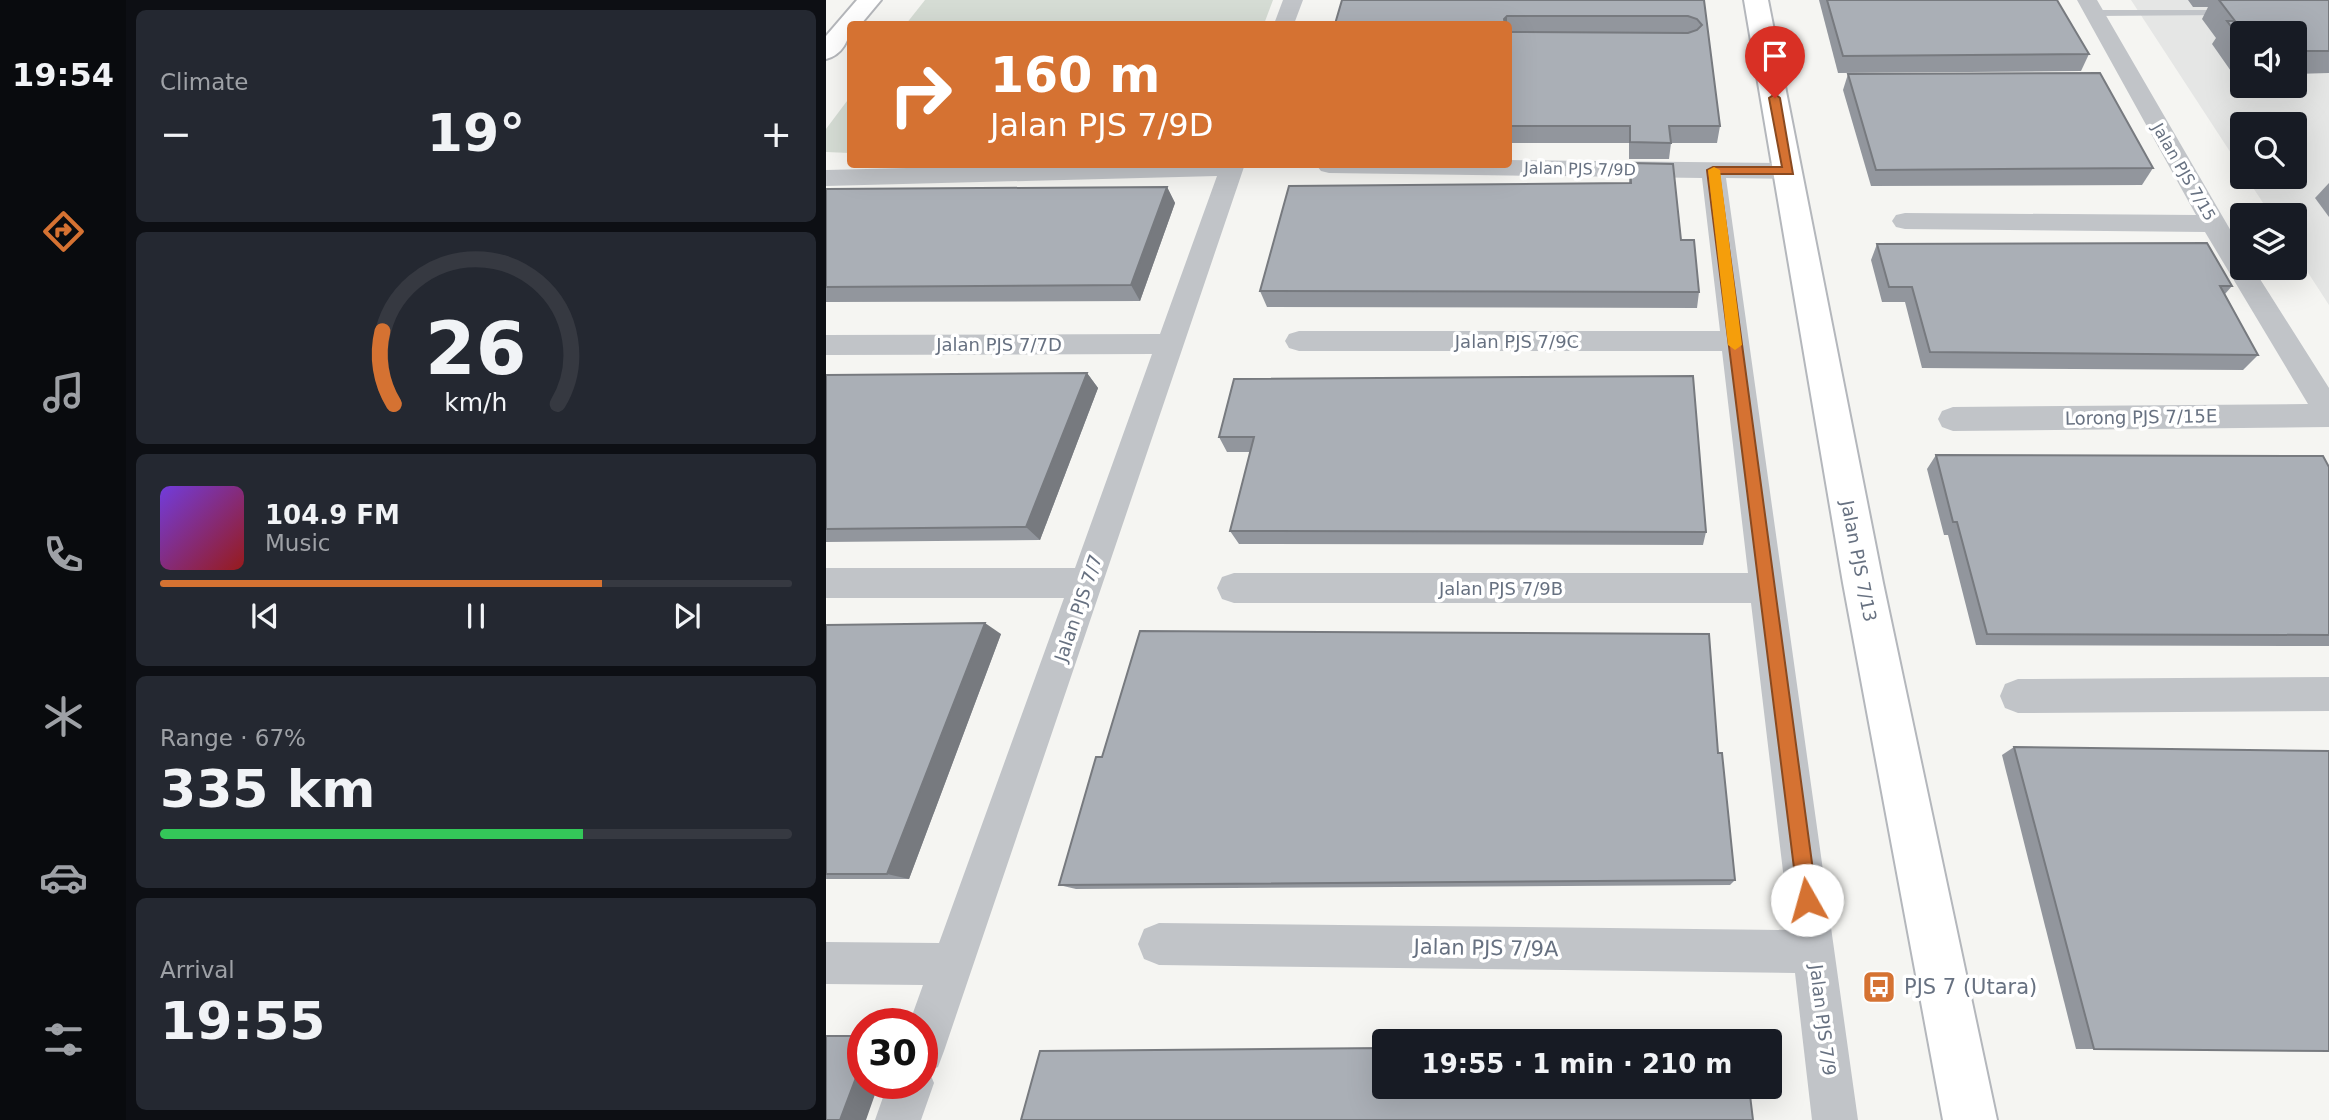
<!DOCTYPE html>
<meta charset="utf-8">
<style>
:root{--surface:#171b24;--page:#242831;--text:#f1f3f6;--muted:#9ea1a6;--line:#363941;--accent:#d57232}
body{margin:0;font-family:"DejaVu Sans",sans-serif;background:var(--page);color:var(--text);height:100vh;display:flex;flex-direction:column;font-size:26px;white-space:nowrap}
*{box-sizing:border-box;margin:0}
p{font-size:23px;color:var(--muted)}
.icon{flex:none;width:38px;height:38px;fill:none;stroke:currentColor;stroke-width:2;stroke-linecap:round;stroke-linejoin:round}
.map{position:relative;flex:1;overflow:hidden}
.side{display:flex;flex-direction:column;gap:10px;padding:10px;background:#0d0f14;width:700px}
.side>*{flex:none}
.guide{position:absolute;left:21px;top:21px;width:665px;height:147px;border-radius:7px;box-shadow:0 7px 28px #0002;background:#d57232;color:#fff;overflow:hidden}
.buttons{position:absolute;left:1404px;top:21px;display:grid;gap:14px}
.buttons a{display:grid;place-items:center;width:77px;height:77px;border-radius:7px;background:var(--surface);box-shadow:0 7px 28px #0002;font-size:35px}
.speed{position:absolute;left:21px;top:1008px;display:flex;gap:14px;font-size:35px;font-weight:700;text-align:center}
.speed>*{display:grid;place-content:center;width:91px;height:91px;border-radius:50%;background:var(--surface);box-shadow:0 7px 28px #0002;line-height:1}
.speed .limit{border:10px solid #d22;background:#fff;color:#111}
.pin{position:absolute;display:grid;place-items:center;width:60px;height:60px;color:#fff;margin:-72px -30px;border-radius:50% 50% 50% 0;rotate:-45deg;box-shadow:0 0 7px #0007}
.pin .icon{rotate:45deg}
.me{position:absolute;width:77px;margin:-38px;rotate:353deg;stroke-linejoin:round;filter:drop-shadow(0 0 5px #0008)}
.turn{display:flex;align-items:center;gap:24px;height:147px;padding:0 28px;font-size:32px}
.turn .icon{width:91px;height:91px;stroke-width:2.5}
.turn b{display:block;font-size:49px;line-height:60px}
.big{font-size:52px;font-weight:800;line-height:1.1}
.side .tile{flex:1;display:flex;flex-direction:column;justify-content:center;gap:10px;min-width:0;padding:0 24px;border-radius:10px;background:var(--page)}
.side .dial{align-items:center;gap:0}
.dial svg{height:182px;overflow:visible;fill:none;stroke:var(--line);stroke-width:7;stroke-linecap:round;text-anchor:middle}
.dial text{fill:var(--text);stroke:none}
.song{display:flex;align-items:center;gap:21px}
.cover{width:84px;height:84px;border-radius:10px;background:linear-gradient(135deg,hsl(260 70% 55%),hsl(0 70% 35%))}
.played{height:7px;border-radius:4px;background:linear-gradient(90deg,var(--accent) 70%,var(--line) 70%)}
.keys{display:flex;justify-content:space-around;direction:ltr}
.heat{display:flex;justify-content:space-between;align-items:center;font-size:38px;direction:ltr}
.charge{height:10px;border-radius:5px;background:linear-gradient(90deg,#34c759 67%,var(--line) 0)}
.trip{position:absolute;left:546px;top:1029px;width:410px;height:70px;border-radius:7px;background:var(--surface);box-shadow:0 7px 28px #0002;font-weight:800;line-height:70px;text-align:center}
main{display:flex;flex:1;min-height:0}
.dock{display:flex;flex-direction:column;width:126px;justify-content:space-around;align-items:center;background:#090b0e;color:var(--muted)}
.dock .icon{width:49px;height:49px}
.dock .current{color:var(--accent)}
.dock b{font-size:32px;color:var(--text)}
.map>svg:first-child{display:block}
</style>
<main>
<nav class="dock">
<b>19:54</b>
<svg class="icon current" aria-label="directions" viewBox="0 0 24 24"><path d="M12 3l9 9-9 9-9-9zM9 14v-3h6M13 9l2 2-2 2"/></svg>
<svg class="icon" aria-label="music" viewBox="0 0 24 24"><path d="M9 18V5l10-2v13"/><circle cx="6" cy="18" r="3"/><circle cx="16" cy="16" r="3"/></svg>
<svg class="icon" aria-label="phone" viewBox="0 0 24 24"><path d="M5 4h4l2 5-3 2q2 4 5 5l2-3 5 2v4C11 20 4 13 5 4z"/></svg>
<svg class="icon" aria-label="climate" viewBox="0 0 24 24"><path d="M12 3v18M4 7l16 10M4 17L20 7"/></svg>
<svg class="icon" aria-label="car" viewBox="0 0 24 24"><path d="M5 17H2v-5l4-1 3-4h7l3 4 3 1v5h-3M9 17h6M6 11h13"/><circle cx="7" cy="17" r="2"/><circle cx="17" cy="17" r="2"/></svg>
<svg class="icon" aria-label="filters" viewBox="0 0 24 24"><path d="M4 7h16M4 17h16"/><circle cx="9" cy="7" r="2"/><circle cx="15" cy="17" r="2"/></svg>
</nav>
<section class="side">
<div class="tile"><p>Climate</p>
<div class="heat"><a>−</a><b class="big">19°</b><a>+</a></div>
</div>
<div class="tile dial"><svg viewBox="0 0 100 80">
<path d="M14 69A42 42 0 1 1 86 69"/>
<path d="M14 69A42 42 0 0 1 9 37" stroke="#d57232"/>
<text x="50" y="56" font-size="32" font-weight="700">26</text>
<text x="50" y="72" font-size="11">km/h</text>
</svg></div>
<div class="tile">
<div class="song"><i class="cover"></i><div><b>104.9 FM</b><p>Music</p></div></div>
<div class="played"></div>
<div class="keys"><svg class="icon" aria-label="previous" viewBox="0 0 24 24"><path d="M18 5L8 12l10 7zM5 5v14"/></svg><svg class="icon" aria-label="pause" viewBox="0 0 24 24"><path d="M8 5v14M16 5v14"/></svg><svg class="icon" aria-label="next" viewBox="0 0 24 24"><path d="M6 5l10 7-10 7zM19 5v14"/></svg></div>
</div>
<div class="tile"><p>Range · 67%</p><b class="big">335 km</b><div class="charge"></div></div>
<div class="tile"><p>Arrival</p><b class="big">19:55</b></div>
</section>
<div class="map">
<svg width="1503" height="1120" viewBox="0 0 1503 1120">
<rect width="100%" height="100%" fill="#f5f5f2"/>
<path fill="#e5e6e5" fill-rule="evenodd" d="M1305 0H1503V305L1468 251V215H1445L1420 177H1468V124H1416V170ZM1416 33H1468V86H1416Z"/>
<g fill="#d5dcd4">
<polygon points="99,0 447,0 438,24 80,24"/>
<polygon points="24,97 24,153 0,152 0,129"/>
</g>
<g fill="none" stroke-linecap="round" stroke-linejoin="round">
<defs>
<polygon id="secondary" points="918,0 942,0 1057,583 1171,1120 1117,1120 1017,583"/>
<path id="highway" d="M31 0H55L35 24H24C24 40 16 55 0 59V36Z"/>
</defs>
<use href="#secondary" stroke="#b4b7bc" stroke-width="4"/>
<use href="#highway" stroke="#b4b6ba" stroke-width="4"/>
<polygon fill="#c1c4c8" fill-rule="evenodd" points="1399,10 1402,11 1402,15 1269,16 1264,13 1269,10"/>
<g fill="#c1c4c8" fill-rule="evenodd">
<polygon points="457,0 477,0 468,24 448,24"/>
<polygon points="1251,0 1271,0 1416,250 1416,268 1427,268 1503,388 1503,427 1127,431 1116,427 1112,419 1116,411 1127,407 1482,404 1379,232 1079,229 1070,227 1066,221 1070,215 1079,213 1370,215"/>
<polygon points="682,160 963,163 972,166 975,171 972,176 963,179 900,178 1032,1120 986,1120 969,973 333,965 318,959 312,944 318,929 333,923 964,930 925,603 408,603 396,599 391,588 396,577 408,573 922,573 896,351 473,351 463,348 459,341 463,334 473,331 894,331 876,178 503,173 495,171 491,166 682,164"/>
<polygon points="240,164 419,164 118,1051 112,1067 103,1071 108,1083 95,1120 49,1120 62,1083 96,1083 96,1024 83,1024 97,985 0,984 0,942 113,943 238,598 0,598 0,568 249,568 326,354 0,355 0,335 334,334 391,176 0,186 0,170"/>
<polygon points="1503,677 1503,711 1192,713 1179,708 1174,696 1179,684 1192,679"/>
</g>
<use href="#secondary" fill="#fff" fill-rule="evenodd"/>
<use href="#highway" fill="#fff" fill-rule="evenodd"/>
</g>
<g fill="#92969d">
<polygon points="878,0 894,126 891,143 845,143 843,159 803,159 803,143 682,143 682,32 862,33 682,32 682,24 509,24"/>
<polygon points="993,0 1231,0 1263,54 1255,71 1012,73"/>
<polygon points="1362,0 1503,0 1503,73 1468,74 1468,33 1416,33 1416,74 1407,74 1386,44 1390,38 1376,19 1382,7 1367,7"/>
<polygon points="1022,74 1327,168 1316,185 1045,186 1017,90"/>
<polygon points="804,163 855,240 873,292 871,308 441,307 434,291 803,183"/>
<polygon points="1503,183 1503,217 1489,198"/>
<polygon points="341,187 349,203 314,301 0,302 0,189"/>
<polygon points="1051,244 1406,286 1399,294 1432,355 1417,370 1096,368 1079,302 1056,302 1045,260"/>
<polygon points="261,373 272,388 214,540 0,542 0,375"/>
<polygon points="408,379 880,532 877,545 413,544 404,531 424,452 401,452 393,437"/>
<polygon points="1110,455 1503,467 1503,646 1150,645 1122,535 1118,535 1101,469"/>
<polygon points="0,625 175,634 83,879 0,879"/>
<polygon points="1188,747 1268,1049 1250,1049 1176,755"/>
<polygon points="909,880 904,885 250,889 233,885"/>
</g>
<g fill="#777a7f">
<polygon points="681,16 681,24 679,24 678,19"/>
<polygon points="341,187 349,203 314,301 305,285"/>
<polygon points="261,373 272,388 214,540 200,527"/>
<polygon points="159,623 175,634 83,879 61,874"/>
<polygon points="37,1059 37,1083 53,1083 40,1120 14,1120"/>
</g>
<g fill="#aaafb6" stroke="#777a7f" stroke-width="2">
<polygon points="516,0 878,0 894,126 843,126 845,143 804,142 804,126 682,126 682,32 862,33 871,30 876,25 871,19 862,16 681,16 678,19 679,24 509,24"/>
<polygon points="1001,0 1231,0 1263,54 1017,56"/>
<polygon points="1393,0 1503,0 1503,51 1468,51 1468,33 1416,33 1416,41 1401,21 1409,21"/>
<polygon points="1274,73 1327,168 1050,170 1022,74"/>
<polygon points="804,163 847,164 855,240 868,240 873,292 434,291 463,186 805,183"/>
<polygon points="341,187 305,285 0,287 0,189"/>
<polygon points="1381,243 1406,286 1394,286 1432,355 1104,352 1086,287 1063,287 1051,244"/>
<polygon points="261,373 200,527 0,529 0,375"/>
<polygon points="867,376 880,532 404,531 428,437 393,437 408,379"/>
<polygon points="1110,455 1497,456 1503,467 1503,635 1161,634 1131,522 1127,522"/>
<polygon points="159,623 61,874 0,874 0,625"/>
<polygon points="314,631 883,634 892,753 896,753 909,880 233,885 270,757 276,757"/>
<polygon points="1188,747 1503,751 1503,1051 1268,1049"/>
<polygon points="0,1036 37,1036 37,1059 14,1120 0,1120"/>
<polygon points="558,1048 558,1087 923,1087 927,1120 195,1120 214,1051"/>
</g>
<polygon fill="#d57232" stroke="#8a4a20" stroke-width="2" points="949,94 954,98 967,174 893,174 991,900 988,907 981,910 974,907 972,900 881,170 887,167 956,167 943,98"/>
<polygon fill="#f59e0b" points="888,167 894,170 916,345 909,350 902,345 882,170"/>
<defs>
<symbol id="bus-square" viewBox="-11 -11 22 22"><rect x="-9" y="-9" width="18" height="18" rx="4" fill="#d57232" stroke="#fff"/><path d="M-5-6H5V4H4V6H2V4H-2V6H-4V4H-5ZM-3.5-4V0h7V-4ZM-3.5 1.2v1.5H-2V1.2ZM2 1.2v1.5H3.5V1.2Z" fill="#fff"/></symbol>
</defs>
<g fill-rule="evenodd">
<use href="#bus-square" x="1034" y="968" width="38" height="38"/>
</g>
<g text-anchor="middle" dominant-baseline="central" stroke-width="7" stroke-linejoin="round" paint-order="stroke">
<g font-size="16" fill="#677181" stroke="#fff">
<text transform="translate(754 169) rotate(1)">Jalan PJS 7/9D</text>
<text transform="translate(1358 172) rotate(60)">Jalan PJS 7/15</text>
</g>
<g font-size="18" fill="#677181" stroke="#fff">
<text x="691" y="341">Jalan PJS 7/9C</text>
<text x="173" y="344">Jalan PJS 7/7D</text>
<text transform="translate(1315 417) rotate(-1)">Lorong PJS 7/15E</text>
<text transform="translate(1033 561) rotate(79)">Jalan PJS 7/13</text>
<text x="675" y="588">Jalan PJS 7/9B</text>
<text transform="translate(252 608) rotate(-71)">Jalan PJS 7/7</text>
<text transform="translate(997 1020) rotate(83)">Jalan PJS 7/9</text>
</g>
<g font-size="21" fill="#677181" stroke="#fff">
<text transform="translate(660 948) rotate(1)">Jalan PJS 7/9A</text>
</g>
<g font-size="21" fill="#677181" stroke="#fff" text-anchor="start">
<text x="1078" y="987">PJS 7 (Utara)</text>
</g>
</g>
</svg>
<div class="buttons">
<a><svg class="icon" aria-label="sound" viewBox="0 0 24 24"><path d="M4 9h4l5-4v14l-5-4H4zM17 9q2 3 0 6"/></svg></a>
<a><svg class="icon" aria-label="search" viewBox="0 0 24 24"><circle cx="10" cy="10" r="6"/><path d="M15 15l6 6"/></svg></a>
<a><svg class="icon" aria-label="layers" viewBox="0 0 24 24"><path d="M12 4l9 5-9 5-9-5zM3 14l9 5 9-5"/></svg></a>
</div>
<div class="speed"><div class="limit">30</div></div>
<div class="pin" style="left:949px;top:98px;background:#d93025"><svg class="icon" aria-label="arrive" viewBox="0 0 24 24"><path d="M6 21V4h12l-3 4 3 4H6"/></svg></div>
<svg class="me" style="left:981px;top:900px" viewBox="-20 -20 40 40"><circle r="19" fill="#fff"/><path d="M0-13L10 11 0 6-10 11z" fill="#d57232"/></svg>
<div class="trip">19:55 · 1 min · 210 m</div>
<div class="guide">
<div class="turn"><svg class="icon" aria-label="right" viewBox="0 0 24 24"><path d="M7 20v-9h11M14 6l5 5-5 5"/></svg><div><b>160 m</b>Jalan PJS 7/9D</div></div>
</div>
</div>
</main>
